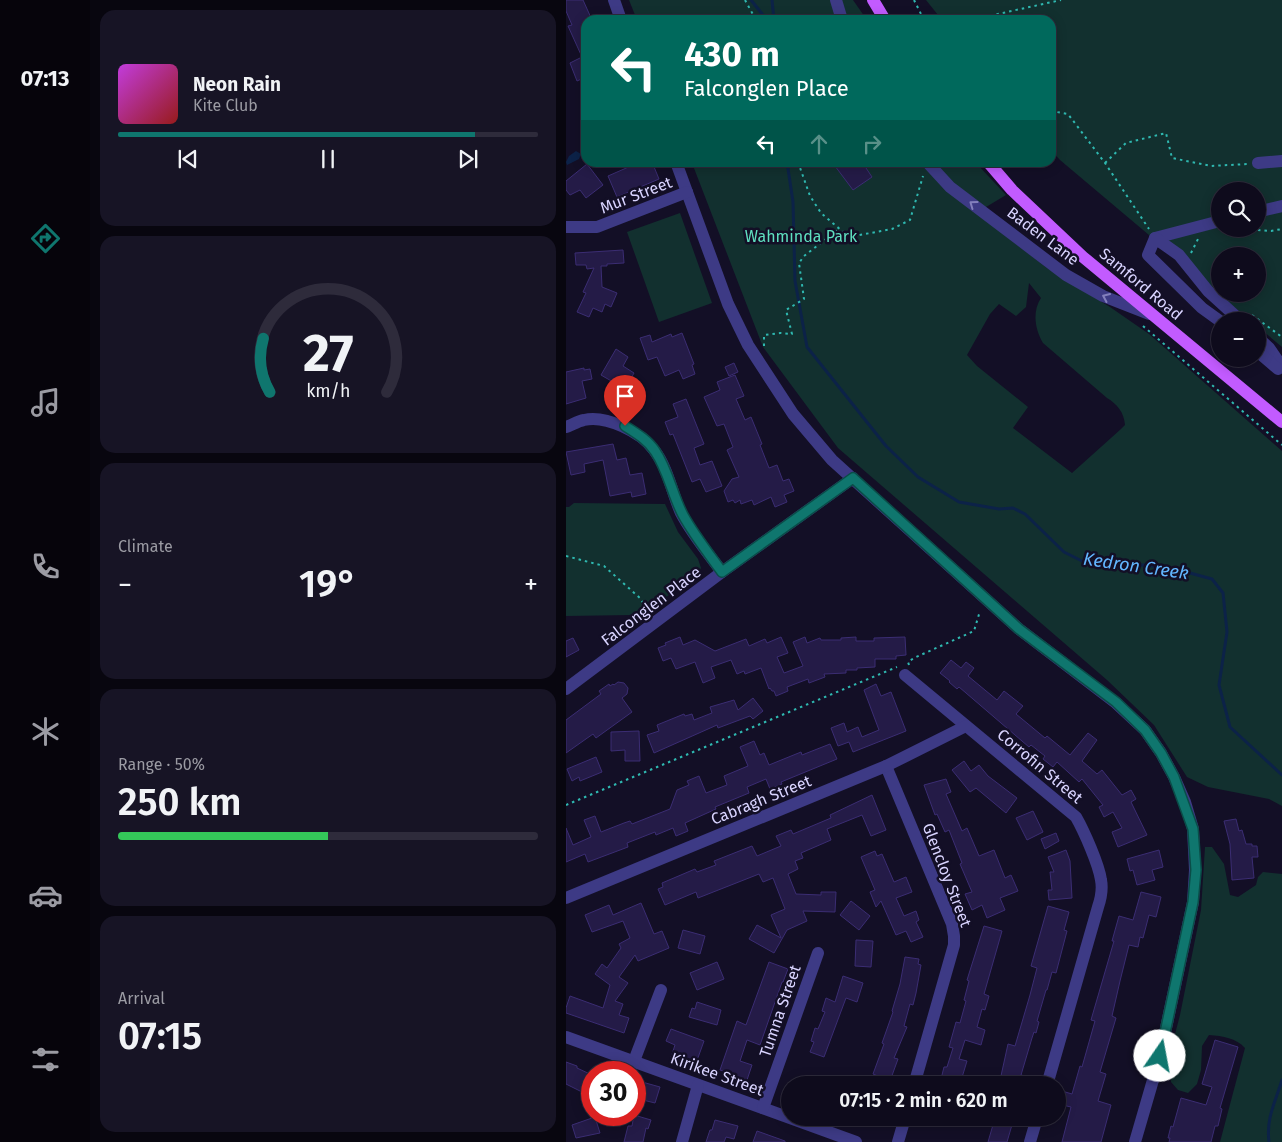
<!DOCTYPE html>
<meta charset="utf-8">
<style>
:root{--surface:#0e0b1c;--page:#171425;--text:#f1f3f6;--muted:#9b9ba3;--line:#2e2b3b;--accent:#0f766e}
body{margin:0;font-family:"Fira Sans",sans-serif;background:var(--page);color:var(--text);height:100vh;display:flex;flex-direction:column;font-size:19px;white-space:nowrap}
*{box-sizing:border-box;margin:0}
p{font-size:16px;color:var(--muted)}
.icon{flex:none;width:28px;height:28px;fill:none;stroke:currentColor;stroke-width:2;stroke-linecap:round;stroke-linejoin:round}
.map{position:relative;flex:1;overflow:hidden}
.side{display:flex;flex-direction:column;gap:10px;padding:10px;background:#08060f;width:476px}
.side>*{flex:none}
.banner{position:absolute;left:15px;top:15px;width:475px;height:152px;border-radius:15px;box-shadow:0 2px 12px #0003,0 0 0 1px var(--line);background:#00695c;color:#fff;overflow:hidden}
.fabs{position:absolute;left:645px;top:182px;display:grid;gap:10px}
.fabs a{display:grid;place-items:center;width:55px;height:55px;border-radius:50%;background:var(--surface);box-shadow:0 2px 12px #0003,0 0 0 1px var(--line);font-size:25px}
.speed{position:absolute;left:15px;top:1061px;display:flex;gap:10px;font-size:25px;font-weight:700;text-align:center}
.speed>*{display:grid;place-content:center;width:65px;height:65px;border-radius:50%;background:var(--surface);box-shadow:0 2px 12px #0003,0 0 0 1px var(--line);line-height:1}
.speed .limit{border:8px solid #d22;background:#fff;color:#111}
.pin{position:absolute;display:grid;place-items:center;width:42px;height:42px;color:#fff;margin:-51px -21px;border-radius:50% 50% 50% 0;rotate:-45deg;box-shadow:0 0 5px #0007}
.pin .icon{rotate:45deg}
.me{position:absolute;width:55px;margin:-28px;rotate:12deg;stroke-linejoin:round;filter:drop-shadow(0 0 4px #0008)}
.turn{display:flex;align-items:center;gap:18px;height:105px;padding:0 20px;font-size:22px}
.turn .icon{width:65px;height:65px;stroke-width:2.5}
.turn b{display:block;font-size:35px;line-height:42px}
.lanes{display:flex;align-items:center;height:48px;padding:0 20px;background:#0003;justify-content:center;gap:25px;direction:ltr}
.lanes .off{opacity:.35}
.big{font-size:38px;font-weight:600;line-height:1.1}
.side .card{flex:1;display:flex;flex-direction:column;justify-content:center;gap:8px;min-width:0;padding:0 18px;border-radius:15px;background:var(--page)}
.side .dial{align-items:center;gap:0}
.dial svg{height:130px;overflow:visible;fill:none;stroke:var(--line);stroke-width:7;stroke-linecap:round;text-anchor:middle}
.dial text{fill:var(--text);stroke:none}
.song{display:flex;align-items:center;gap:15px}
.cover{width:60px;height:60px;border-radius:8px;background:linear-gradient(135deg,hsl(290 70% 55%),hsl(0 70% 35%))}
.played{height:5px;border-radius:2px;background:linear-gradient(90deg,var(--accent) 85%,var(--line) 85%)}
.keys{display:flex;justify-content:space-around;direction:ltr}
.heat{display:flex;justify-content:space-between;align-items:center;font-size:28px;direction:ltr}
.charge{height:8px;border-radius:4px;background:linear-gradient(90deg,#34c759 50%,var(--line) 0)}
.trip{position:absolute;left:215px;top:1076px;width:285px;height:50px;border-radius:25px;background:var(--surface);box-shadow:0 2px 12px #0003,0 0 0 1px var(--line);font-weight:600;line-height:50px;text-align:center}
main{display:flex;flex:1;min-height:0}
.tab-bar{display:flex;flex-direction:column;width:90px;justify-content:space-around;align-items:center;background:#06040b;color:var(--muted)}
.tab-bar .icon{width:35px;height:35px}
.tab-bar .active{color:var(--accent)}
.tab-bar b{font-size:22px;color:var(--text)}
.map>svg:first-child{display:block}
</style>
<main>
<nav class="tab-bar">
<b>07:13</b>
<svg class="icon active" aria-label="directions" viewBox="0 0 24 24"><path d="M12 3l9 9-9 9-9-9zM9 14v-3h6M13 9l2 2-2 2"/></svg>
<svg class="icon" aria-label="music" viewBox="0 0 24 24"><path d="M9 18V5l10-2v13"/><circle cx="6" cy="18" r="3"/><circle cx="16" cy="16" r="3"/></svg>
<svg class="icon" aria-label="phone" viewBox="0 0 24 24"><path d="M5 4h4l2 5-3 2q2 4 5 5l2-3 5 2v4C11 20 4 13 5 4z"/></svg>
<svg class="icon" aria-label="climate" viewBox="0 0 24 24"><path d="M12 3v18M4 7l16 10M4 17L20 7"/></svg>
<svg class="icon" aria-label="car" viewBox="0 0 24 24"><path d="M5 17H2v-5l4-1 3-4h7l3 4 3 1v5h-3M9 17h6M6 11h13"/><circle cx="7" cy="17" r="2"/><circle cx="17" cy="17" r="2"/></svg>
<svg class="icon" aria-label="filters" viewBox="0 0 24 24"><path d="M4 7h16M4 17h16"/><circle cx="9" cy="7" r="2"/><circle cx="15" cy="17" r="2"/></svg>
</nav>
<section class="side">
<div class="card">
<div class="song"><i class="cover"></i><div><b>Neon Rain</b><p>Kite Club</p></div></div>
<div class="played"></div>
<div class="keys"><svg class="icon" aria-label="previous" viewBox="0 0 24 24"><path d="M18 5L8 12l10 7zM5 5v14"/></svg><svg class="icon" aria-label="pause" viewBox="0 0 24 24"><path d="M8 5v14M16 5v14"/></svg><svg class="icon" aria-label="next" viewBox="0 0 24 24"><path d="M6 5l10 7-10 7zM19 5v14"/></svg></div>
</div>
<div class="card dial"><svg viewBox="0 0 100 80">
<path d="M14 69A42 42 0 1 1 86 69"/>
<path d="M14 69A42 42 0 0 1 10 36" stroke="#0f766e"/>
<text x="50" y="56" font-size="32" font-weight="700">27</text>
<text x="50" y="72" font-size="11">km/h</text>
</svg></div>
<div class="card"><p>Climate</p>
<div class="heat"><a>−</a><b class="big">19°</b><a>+</a></div>
</div>
<div class="card"><p>Range · 50%</p><b class="big">250 km</b><div class="charge"></div></div>
<div class="card"><p>Arrival</p><b class="big">07:15</b></div>
</section>
<div class="map">
<svg width="716" height="1142" viewBox="0 0 716 1142">
<rect width="100%" height="100%" fill="#130f26"/>
<g fill="#12302f" fill-rule="evenodd">
<polygon points="63,0 287,0 301,20 71,20"/>
<path d="M360 0H716V347L691 326V321H685L494 160 485 150V20H376ZM654 191H691V229H654ZM654 256H691V294H654Z"/>
<path d="M126 163H410L440 195 410 213 481 268 544 307 583 334 716 451V806L703 799 642 787 621 777 588 725 541 680 272 448 197 347ZM463 283 475 298C466 312 469 329 477 343L541 398C551 404 558 412 559 425L555 429 506 473 447 428 462 407 411 366 401 355 424 314 433 304 450 316 460 307Z"/>
<polygon points="114,213 146,303 93,322 61,232"/>
<polygon points="8,503 99,504 112,532 132,559 135,568 132,574 70,619 66,615 0,616 0,507 3,507"/>
<path d="M639 847H646L658 864 664 895 672 897 690 885 692 877 697 872 716 874V1142H654L679 1048C670 1038 657 1036 643 1035L636 1046 635 1070 631 1084 622 1093 612 1090 605 1082 602 1061 614 1015 635 910Z"/>
</g>
<polygon fill="#0c2248" points="10,151 15,154 13,159 1,165 0,162 3,156"/>
<g fill="none" stroke-linecap="round" stroke-linejoin="round">
<g stroke="#0c2248" stroke-width="3">
<polyline points="185,0 201,20"/>
<polyline points="206,0 208,20"/>
<polyline points="221,162 227,202 229,281 241,347 320,446 352,477 393,502 433,509 447,508 459,514 498,552 520,563 544,566 579,565 613,570 646,579 657,593 661,632 653,685 664,727 716,775"/>
<path d="M703 1142C700 1118 709 1103 716 1080"/>
</g>
</g>
<g fill="#241b47" stroke="#3b2d73">
<polygon points="0,0 17,0 26,20 20,20 20,77 11,81 4,63 16,57 2,26 6,25 0,11"/>
<polygon points="74,162 86,162 93,179 51,197 42,176"/>
<polygon points="266,162 296,162 306,177 287,190"/>
<polygon points="21,164 37,185 20,198 14,190 4,195 0,190 0,181"/>
<polygon points="57,250 58,263 41,264 41,266 35,266 36,287 51,293 45,307 39,304 36,312 27,308 23,317 11,312 20,293 17,292 28,268 21,269 20,265 10,265 9,253"/>
<polygon points="116,333 128,364 126,365 129,374 117,379 113,370 99,376 91,357 82,360 74,338 84,335 86,342 105,334 106,337"/>
<polygon points="50,349 62,357 57,366 68,373 59,389 35,375"/>
<polygon points="168,363 172,372 163,376 159,367"/>
<polygon points="18,368 18,370 24,369 26,379 16,381 20,398 0,404 0,372"/>
<polygon points="169,375 178,396 170,399 179,420 185,417 196,444 194,445 203,468 211,465 217,481 223,479 228,491 218,495 221,502 209,507 205,497 188,505 186,500 175,504 174,500 169,503 167,500 162,502 158,491 166,479 173,477 161,450 167,447 158,424 151,426 138,397 154,390 151,382"/>
<polygon points="120,399 138,444 128,448 134,465 146,461 156,486 140,492 134,479 126,482 107,434 104,435 99,422 112,417 107,404"/>
<polygon points="47,444 51,460 60,458 64,475 76,473 80,494 66,497 65,492 44,496 37,460 18,464 19,472 5,475 0,452"/>
<polygon points="114,637 117,645 129,640 149,651 180,639 183,646 199,639 201,643 215,637 222,653 211,657 218,673 237,666 227,642 239,637 241,643 254,638 255,640 275,640 275,638 290,637 290,641 308,641 308,638 339,637 340,655 330,656 330,659 309,659 309,667 291,668 291,670 280,670 280,673 258,674 259,677 243,683 242,679 221,687 222,691 210,696 208,691 206,691 204,688 203,689 195,668 179,674 178,671 171,674 165,660 145,667 149,678 137,683 129,662 110,669 105,658 97,661 92,648 100,645 99,643"/>
<polygon points="7,638 13,650 0,657 0,641"/>
<polygon points="385,660 395,668 400,662 408,668 402,676 431,700 438,691 457,706 450,714 479,738 481,736 504,755 522,733 531,740 516,761 531,774 536,770 556,795 565,790 570,799 565,802 581,835 552,847 546,832 556,828 547,812 538,817 533,807 537,805 516,779 513,782 491,762 487,767 477,759 479,756 465,745 463,747 393,687 391,689 383,682 384,681 374,673"/>
<polygon points="52,682 58,683 62,688 61,694 56,698 66,712 30,738 27,734 0,753 0,720 35,694 33,691 43,684 44,686 47,684 48,685"/>
<polygon points="310,684 315,696 325,692 340,731 287,752 283,742 272,746 265,728 278,723 281,732 292,727 296,737 313,730 298,690"/>
<polygon points="187,698 197,711 187,719 184,716 152,728 151,725 88,753 81,735 93,731 91,725 118,714 119,716 126,714 128,720 146,713 144,707 168,700 172,710"/>
<polygon points="73,731 74,761 59,761 59,750 45,751 45,732"/>
<polygon points="188,741 194,755 198,753 203,765 235,752 236,755 264,744 271,759 215,782 216,784 204,789 200,779 181,787 183,793 149,807 150,809 119,823 122,831 110,836 107,828 90,835 89,832 61,843 62,847 22,862 19,854 0,862 0,828 7,845 25,837 18,820 29,816 35,832 58,823 64,821 66,824 104,809 111,790 123,785 121,781 133,776 140,793 161,785 158,776 182,766 174,747"/>
<polygon points="30,757 36,772 14,781 13,777 6,781 1,769"/>
<polygon points="398,761 405,771 413,765 422,776 451,798 440,813 410,788 404,792 386,770"/>
<polygon points="380,779 385,792 380,794 396,831 401,828 413,856 428,850 439,878 445,875 452,891 434,898 439,910 421,918 416,905 406,910 399,894 406,892 394,864 396,863 383,830 379,832 371,814 369,815 358,785"/>
<polygon points="306,795 320,830 305,836 296,815 261,829 265,840 235,853 237,858 229,861 232,869 222,874 230,894 255,895 255,892 270,892 269,912 237,911 241,921 221,930 208,953 183,939 191,925 215,938 205,915 219,909 207,878 197,882 193,874 132,898 130,892 99,905 92,889 97,887 96,883 129,869 131,872 150,865 148,861 186,846 191,856 215,846 210,836 225,830 227,834 265,818 264,815"/>
<polygon points="467,811 477,832 461,840 450,818"/>
<polygon points="670,819 673,831 676,830 680,844 686,844 686,846 691,846 692,857 686,857 688,878 666,880 664,844 658,821"/>
<polygon points="490,833 493,841 479,849 475,839"/>
<polygon points="500,850 504,861 506,898 483,900 482,890 486,890 484,872 488,872 482,857"/>
<polygon points="593,850 597,867 586,870 589,880 571,885 567,870 564,871 561,859"/>
<polygon points="309,851 311,856 316,854 328,882 340,877 346,892 330,898 338,916 350,911 353,920 350,922 357,937 345,942 340,931 330,935 315,901 310,907 304,892 309,890 295,857"/>
<polygon points="575,892 595,897 590,917 583,915 577,938 574,937 572,947 563,945 554,981 546,1016 550,1018 534,1072 540,1074 532,1101 545,1105 535,1142 496,1142 505,1107 492,1104 496,1091 506,1094 514,1066 516,1067 529,1021 525,1020 548,941 546,941 553,916 567,920"/>
<polygon points="285,901 304,916 293,930 274,915"/>
<polygon points="75,903 88,934 96,931 103,948 72,961 69,955 53,977 62,983 49,1001 57,1004 53,1015 63,1018 58,1033 0,1013 0,1008 4,996 37,1008 44,985 29,974 36,964 41,968 55,948 53,944 64,938 57,921 26,932 19,915 43,905 47,915"/>
<polygon points="482,906 503,912 498,930 501,931 490,973 486,972 481,990 480,990 471,1021 473,1022 470,1033 468,1032 466,1038 455,1075 459,1076 457,1085 433,1085 442,1044 449,1046 464,995 471,968 465,966"/>
<polygon points="418,926 436,931 418,994 423,996 419,1010 416,1009 411,1027 419,1030 415,1045 399,1040 393,1059 401,1061 394,1084 375,1079 378,1067 381,1067 387,1048 383,1047 390,1022 394,1023 400,1001 398,1000 403,981 401,980"/>
<polygon points="117,930 139,936 134,954 112,948"/>
<polygon points="290,940 307,941 305,967 289,966"/>
<polygon points="339,957 353,959 352,964 355,965 350,993 347,1005 344,1004 338,1026 341,1027 328,1058 332,1059 324,1081 307,1074 318,1044 316,1043 327,1012 326,1011 334,984"/>
<polygon points="151,962 158,979 131,990 124,973"/>
<polygon points="203,962 222,969 217,982 216,982 194,1045 181,1040 174,1061 186,1065 181,1080 154,1070 171,1021 180,1025"/>
<polygon points="277,976 297,983 291,1002 280,998 258,1057 244,1052 248,1042 245,1041 249,1028 252,1029 259,1012 256,1011 260,998 269,1002"/>
<polygon points="131,1002 155,1010 151,1025 123,1017 126,1008 129,1009"/>
<polygon points="105,1029 138,1041 129,1066 105,1057 109,1045 100,1041"/>
<polygon points="649,1040 672,1047 654,1108 656,1109 652,1126 649,1126 645,1142 603,1142 604,1138 602,1138 605,1126 607,1127 615,1098 640,1105 646,1087 636,1084"/>
<polygon points="0,1062 11,1066 11,1068 26,1075 26,1097 0,1084"/>
<polygon points="69,1080 94,1087 89,1103 69,1098"/>
<polygon points="68,1115 85,1120 82,1129 80,1128 77,1142 58,1142 62,1126 66,1126"/>
<polygon points="29,1117 34,1133 10,1138 6,1125"/>
<polygon points="429,1118 448,1118 441,1142 422,1142"/>
<polygon points="149,1120 172,1126 168,1139 160,1137 158,1142 140,1142 144,1130 146,1130"/>
<polygon points="191,1131 219,1141 219,1142 187,1142"/>
</g>
<g fill="none" stroke-linecap="round" stroke-linejoin="round">
<g stroke="#2fb8b0" stroke-width="2" stroke-dasharray="2.5 4" stroke-linecap="butt">
<polyline points="179,0 190,20"/>
<polyline points="348,0 358,20"/>
<polyline points="405,20 495,0"/>
<polyline points="485,111 502,114 539,163 583,229"/>
<polyline points="232,162 244,196 255,213 283,237 326,229 344,220 357,176"/>
<polyline points="539,163 560,143 600,133 606,158 645,166 682,164"/>
<polyline points="679,229 705,231 716,229"/>
<polyline points="625,253 632,239"/>
<polyline points="686,315 716,337"/>
<polyline points="577,326 716,445"/>
<polyline points="198,346 198,335 214,333 226,334 220,310 238,299 233,263 238,256 273,229"/>
<polyline points="0,556 38,566 75,599 78,605 75,617"/>
<polyline points="343,665 342,662 348,658 408,631 414,611"/>
<polyline points="0,805 331,667"/>
</g>
<g stroke="#3d3a85" stroke-width="12">
<polyline points="48,0 55,20"/>
<polyline points="270,0 276,20"/>
<polyline points="110,162 162,304 182,345 227,414 266,460 453,629 550,703 579,730 595,753 608,777 619,802 627,829 629,870 627,902 594,1056 569,1142"/>
<polyline points="361,162 384,187 500,275 537,296 583,314"/>
<polyline points="692,163 716,161"/>
<polyline points="691,212 716,206"/>
<polyline points="0,227 31,227 121,192"/>
<polyline points="589,238 654,221"/>
<polyline points="654,321 636,308 582,255 589,238 613,255 642,291 675,321"/>
<polyline points="691,337 703,348 716,367"/>
<polyline points="691,351 712,369"/>
<path d="M0 427C6 425 12 421 18 420 40 415 75 432 88 450 102 468 106 493 115 513 126 534 142 553 156 572"/>
<path d="M339 675 510 817C518 831 533 865 535 880 537 890 535 898 532 907L481 1085"/>
<polyline points="0,689 156,572 287,478"/>
<polyline points="320,766 386,924 388,936 388,945 348,1085"/>
<polyline points="0,898 320,766 400,726"/>
<polyline points="0,1037 290,1142"/>
<polyline points="68,1061 95,990"/>
<polyline points="197,1108 252,953"/>
<polyline points="116,1142 132,1085"/>
<polyline points="332,1142 339,1118"/>
<polyline points="464,1142 471,1118"/>
</g>
<g stroke="#c25bff" stroke-width="12">
<polyline points="307,0 319,20"/>
<polyline points="422,162 446,190 517,257 716,422"/>
</g>
</g>
<defs><path id="oneway-chevron" d="M-2-3.5L2.5 0L-2 3.5" fill="none" stroke-width="1.6" stroke-linecap="round" stroke-linejoin="round" transform="scale(1.25)"/></defs>
<g stroke="#837fbc">
<use href="#oneway-chevron" transform="translate(407 204) rotate(-144)"/>
<use href="#oneway-chevron" transform="translate(540 297) rotate(-156)"/>
</g>
<g fill="none" stroke-linecap="round" stroke-linejoin="round">
<defs>
<path id="route" d="M59 426C70 433 82 440 89 451 102 470 106 494 117 515 128 535 143 554 156 572L287 478 453 629 550 702 579 730 595 753 608 777 627 829 630 870 627 902 594 1056"/>
</defs>
<use href="#route" stroke="#0a4d48" stroke-width="12"/>
<use href="#route" stroke="#0f766e" stroke-width="9"/>
</g>
<g text-anchor="middle" dominant-baseline="central" stroke-width="5" stroke-linejoin="round" paint-order="stroke">
<g font-size="16" fill="#d9d4ff" stroke="#130f26">
<text transform="translate(70 195) rotate(-21)">Mur Street</text>
<text transform="translate(477 236) rotate(37)">Baden Lane</text>
<text transform="translate(575 284) rotate(40)">Samford Road</text>
<text transform="translate(85 606) rotate(-37)">Falconglen Place</text>
<text transform="translate(474 766) rotate(40)">Corrofin Street</text>
<text transform="translate(195 800) rotate(-22)">Cabragh Street</text>
<text transform="translate(381 875) rotate(69)">Glencloy Street</text>
<text transform="translate(214 1011) rotate(-71)">Tumna Street</text>
<text transform="translate(151 1074) rotate(20)">Kirikee Street</text>
</g>
<g font-size="16" fill="#5fe0c0" stroke="#130f26">
<text x="235" y="236">Wahminda Park</text>
</g>
<g font-size="18" font-style="italic" fill="#62b6ff" stroke="#130f26">
<text transform="translate(570 566) rotate(8)">Kedron Creek</text>
</g>
</g>
</svg>
<div class="fabs">
<a><svg class="icon" aria-label="search" viewBox="0 0 24 24"><circle cx="10" cy="10" r="6"/><path d="M15 15l6 6"/></svg></a>
<a>+</a>
<a>−</a>
</div>
<div class="speed"><div class="limit">30</div></div>
<div class="pin" style="left:59px;top:426px;background:#d93025"><svg class="icon" aria-label="arrive" viewBox="0 0 24 24"><path d="M6 21V4h12l-3 4 3 4H6"/></svg></div>
<svg class="me" style="left:594px;top:1056px" viewBox="-20 -20 40 40"><circle r="19" fill="#fff"/><path d="M0-13L10 11 0 6-10 11z" fill="#0f766e"/></svg>
<div class="trip">07:15 · 2 min · 620 m</div>
<div class="banner">
<div class="turn"><svg class="icon" aria-label="left" viewBox="0 0 24 24"><path d="M17 20v-9H6M10 6l-5 5 5 5"/></svg><div><b>430 m</b>Falconglen Place</div></div>
<div class="lanes"><svg class="icon" aria-label="left" viewBox="0 0 24 24"><path d="M17 20v-9H6M10 6l-5 5 5 5"/></svg><svg class="icon off" aria-label="ahead" viewBox="0 0 24 24"><path d="M12 20V5M6 11l6-6 6 6"/></svg><svg class="icon off" aria-label="right" viewBox="0 0 24 24"><path d="M7 20v-9h11M14 6l5 5-5 5"/></svg></div>
</div>
</div>
</main>
